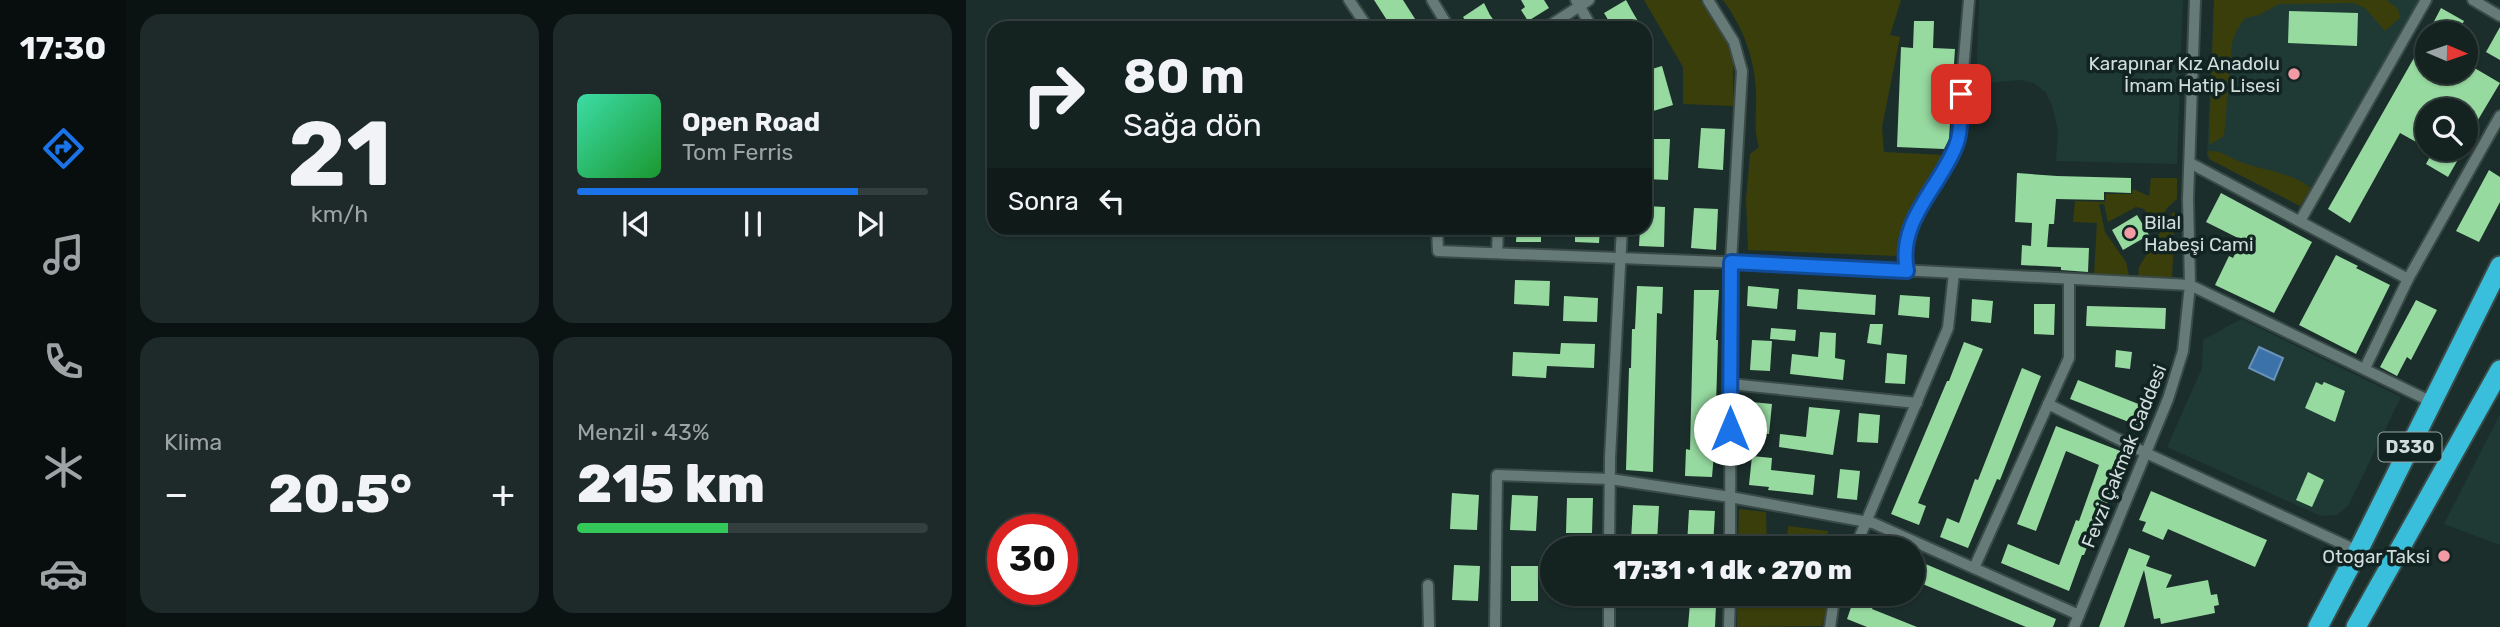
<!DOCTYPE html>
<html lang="tr">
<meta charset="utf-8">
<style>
:root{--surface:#142220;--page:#1d2a29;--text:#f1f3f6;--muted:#9da4a5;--line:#333f3e;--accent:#1a73e8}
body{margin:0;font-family:Rubik,sans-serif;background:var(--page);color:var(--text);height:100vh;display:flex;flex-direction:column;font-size:26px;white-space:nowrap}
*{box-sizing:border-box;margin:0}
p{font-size:23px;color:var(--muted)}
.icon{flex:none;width:38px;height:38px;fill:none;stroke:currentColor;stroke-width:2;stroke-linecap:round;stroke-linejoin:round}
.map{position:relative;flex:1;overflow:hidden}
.side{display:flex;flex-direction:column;gap:14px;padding:14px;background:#0b1312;width:840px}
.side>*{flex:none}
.top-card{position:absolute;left:21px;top:21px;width:665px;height:214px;border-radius:21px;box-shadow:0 2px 5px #0004,0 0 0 2px var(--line);background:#142220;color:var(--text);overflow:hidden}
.needle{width:46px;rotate:92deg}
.buttons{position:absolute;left:1449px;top:21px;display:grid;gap:14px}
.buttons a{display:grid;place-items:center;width:63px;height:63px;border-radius:50%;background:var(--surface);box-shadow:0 2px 5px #0004,0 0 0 2px var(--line);font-size:35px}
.speed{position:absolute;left:21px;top:514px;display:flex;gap:14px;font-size:35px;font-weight:700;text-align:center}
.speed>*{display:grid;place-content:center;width:91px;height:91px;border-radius:50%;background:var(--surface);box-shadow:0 2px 5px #0004,0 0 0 2px var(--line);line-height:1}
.speed .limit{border:10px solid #d22;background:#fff;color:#111}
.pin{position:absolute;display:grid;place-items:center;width:60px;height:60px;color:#fff;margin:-30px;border-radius:14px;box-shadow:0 4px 10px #0006}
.me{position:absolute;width:77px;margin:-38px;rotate:0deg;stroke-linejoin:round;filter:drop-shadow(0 0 5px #0008)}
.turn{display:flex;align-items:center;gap:24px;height:147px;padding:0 21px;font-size:32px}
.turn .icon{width:91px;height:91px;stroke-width:2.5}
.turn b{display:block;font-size:49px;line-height:60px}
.then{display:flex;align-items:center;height:66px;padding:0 21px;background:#0003;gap:14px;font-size:26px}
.big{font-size:52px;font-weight:800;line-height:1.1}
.side .tile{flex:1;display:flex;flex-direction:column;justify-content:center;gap:10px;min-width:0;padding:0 24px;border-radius:21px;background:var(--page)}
.side .dial{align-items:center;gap:0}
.dial b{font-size:91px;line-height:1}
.song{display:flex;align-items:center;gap:21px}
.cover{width:84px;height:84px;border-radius:10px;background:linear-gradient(135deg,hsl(160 70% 55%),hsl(130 70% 35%))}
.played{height:7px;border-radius:4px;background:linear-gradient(90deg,var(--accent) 80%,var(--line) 80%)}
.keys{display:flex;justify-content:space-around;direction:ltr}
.heat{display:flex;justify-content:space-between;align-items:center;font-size:38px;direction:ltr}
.charge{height:10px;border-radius:5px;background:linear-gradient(90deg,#34c759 43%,var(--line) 0)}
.side .tiles{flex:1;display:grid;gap:14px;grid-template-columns:repeat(2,1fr)}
.trip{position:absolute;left:574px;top:536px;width:385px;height:70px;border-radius:35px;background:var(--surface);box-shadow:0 2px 5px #0004,0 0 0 2px var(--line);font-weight:800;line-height:70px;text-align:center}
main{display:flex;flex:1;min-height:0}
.menu{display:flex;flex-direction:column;width:126px;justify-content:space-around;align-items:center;background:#080e0d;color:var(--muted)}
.menu .icon{width:49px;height:49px}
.menu .current{color:var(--accent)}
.menu b{font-size:32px;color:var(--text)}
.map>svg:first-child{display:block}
</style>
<main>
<nav class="menu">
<b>17:30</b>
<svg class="icon current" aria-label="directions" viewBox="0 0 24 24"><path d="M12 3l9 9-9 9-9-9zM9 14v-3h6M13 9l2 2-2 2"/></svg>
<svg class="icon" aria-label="music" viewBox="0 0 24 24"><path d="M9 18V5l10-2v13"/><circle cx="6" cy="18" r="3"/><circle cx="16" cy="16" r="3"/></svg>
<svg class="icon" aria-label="phone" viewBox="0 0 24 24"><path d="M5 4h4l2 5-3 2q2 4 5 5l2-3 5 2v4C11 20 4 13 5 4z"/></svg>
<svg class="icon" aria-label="climate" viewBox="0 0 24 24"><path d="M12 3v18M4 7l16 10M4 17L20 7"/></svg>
<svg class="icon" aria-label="car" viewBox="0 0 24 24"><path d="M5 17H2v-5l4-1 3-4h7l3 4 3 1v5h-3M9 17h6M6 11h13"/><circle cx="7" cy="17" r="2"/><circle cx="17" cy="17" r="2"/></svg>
</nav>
<section class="side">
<div class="tiles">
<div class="tile dial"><b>21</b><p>km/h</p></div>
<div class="tile">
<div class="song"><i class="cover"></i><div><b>Open Road</b><p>Tom Ferris</p></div></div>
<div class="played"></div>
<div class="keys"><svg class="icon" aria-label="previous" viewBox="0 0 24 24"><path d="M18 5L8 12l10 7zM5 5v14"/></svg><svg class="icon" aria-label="pause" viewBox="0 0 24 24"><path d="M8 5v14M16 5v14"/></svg><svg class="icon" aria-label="next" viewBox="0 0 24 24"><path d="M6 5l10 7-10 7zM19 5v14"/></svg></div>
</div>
<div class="tile"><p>Klima</p>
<div class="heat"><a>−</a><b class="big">20.5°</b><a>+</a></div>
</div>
<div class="tile"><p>Menzil · 43%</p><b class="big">215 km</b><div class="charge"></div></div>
</div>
</section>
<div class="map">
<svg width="1534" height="627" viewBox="0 0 1534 627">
<rect width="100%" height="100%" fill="#1b2e2b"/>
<g fill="#1f3a35">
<polygon points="1013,0 1217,0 1211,164 1090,161 1092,131 1086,105 1080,93 1068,83 1054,80 1010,84"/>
<polygon points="1248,0 1452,0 1452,4 1334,206 1243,159 1241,156"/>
<polygon points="1275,319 1435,397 1382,506 1371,515 1355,516 1201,447 1236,368 1237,340"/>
<polygon points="1534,414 1534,545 1478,524"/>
</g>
<g fill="#3a3e0b">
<polygon points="678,0 734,0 762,44 767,56 767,106 717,104 717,67"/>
<path d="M757 0H935L924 35 934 37 916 127 918 152 979 155 965 174 937 225 930 256 782 250 780 199 784 154 793 147C787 131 791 110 790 93 789 59 777 27 757 0Z"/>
<polygon points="1248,0 1421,0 1432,9 1434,18 1419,31 1399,8 1387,3 1313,4 1293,15 1279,18 1271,30 1266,43 1258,136 1243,145"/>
<path d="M1242 151C1256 150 1260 156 1272 161 1296 171 1324 171 1345 188L1334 206 1243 159Z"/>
<polygon points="1185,178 1211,178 1211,199 1201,208 1190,228 1178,209 1170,207 1142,222 1138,204 1133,204 1139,232 1160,262 1163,276 1128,274 1131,223 1107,222 1109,201 1139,202 1140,194 1166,194 1167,189 1183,196"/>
<polygon points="1209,212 1206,279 1172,277 1173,267 1205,214"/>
<polygon points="773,509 800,512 801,548 772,548"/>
<polygon points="822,526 862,531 860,548 820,548"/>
<polygon points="771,593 802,593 803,608 845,599 848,593 865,593 856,626 771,627"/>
</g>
<polygon fill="#3b72a9" stroke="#6892b8" stroke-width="2" points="1293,347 1317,358 1308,380 1283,368"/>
<g fill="#97daa0">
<polygon points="408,0 437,0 451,22 441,28 426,28"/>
<polygon points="555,0 578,0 583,8 562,21 555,10 559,7"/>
<polygon points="660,0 666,11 676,28 647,28 638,13"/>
<polygon points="518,3 524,15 533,28 504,28 497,17"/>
<polygon points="1475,8 1498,21 1491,33 1462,33"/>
<polygon points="1323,11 1392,13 1391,46 1322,43"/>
<polygon points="948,21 968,21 967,48 989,49 983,139 978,149 931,147 935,47 947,48"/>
<polygon points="1534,27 1534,60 1520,52"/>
<polygon points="1500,34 1512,42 1500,63 1534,83 1500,140 1500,110 1461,110 1461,148 1434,133 1384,223 1362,209 1461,35 1461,72 1500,72"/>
<polygon points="696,66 707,105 684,112 679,95 679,71"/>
<polygon points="735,128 759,129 757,170 732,168"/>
<polygon points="679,139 704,139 702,180 679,179"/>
<polygon points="1468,149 1481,149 1494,156 1482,177 1460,164"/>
<polygon points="1523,170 1534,177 1534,202 1513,242 1490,231"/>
<polygon points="1051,173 1091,176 1165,178 1165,193 1138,192 1138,200 1090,199 1088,224 1083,224 1081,247 1123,248 1122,272 1095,270 1095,267 1055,265 1056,245 1065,246 1066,223 1049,222"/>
<polygon points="1255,193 1346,242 1308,313 1249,285 1263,256 1267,258 1276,240 1240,222"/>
<polygon points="679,206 699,207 698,247 673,246 674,228 679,228"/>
<polygon points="728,208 752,209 750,250 725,248"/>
<polygon points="1171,215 1183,235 1157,250 1146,230"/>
<polygon points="551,228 575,228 575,242 550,242"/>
<polygon points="614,228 634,228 633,243 609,242 609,229 614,229"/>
<polygon points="1370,255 1392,266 1390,268 1424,285 1390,354 1333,325"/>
<polygon points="549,280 584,281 583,306 548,304"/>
<polygon points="671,286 697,287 696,314 691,313 687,472 660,470 663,368 665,368 666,329 669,329"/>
<polygon points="782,286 813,289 811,309 781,306"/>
<polygon points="832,289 910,295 909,315 831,309"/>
<polygon points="728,290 753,290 750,340 752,340 750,406 752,406 746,477 719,476 720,449 724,450"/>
<polygon points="934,295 964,297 963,318 932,315"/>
<polygon points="598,296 632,298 631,322 597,321"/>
<polygon points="1006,299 1027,301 1025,323 1005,321"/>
<polygon points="1450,300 1471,310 1445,360 1441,357 1431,376 1414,367"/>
<polygon points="1068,304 1089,304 1088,335 1068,334"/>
<polygon points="1121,306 1200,308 1199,329 1120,326"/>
<polygon points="904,324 917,324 915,345 901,343"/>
<polygon points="805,328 830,330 829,341 804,339"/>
<polygon points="854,332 870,333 869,358 879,360 877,380 824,374 826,354 852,357"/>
<polygon points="786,340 806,341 804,371 784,370"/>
<polygon points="998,342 1017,349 952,503 960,506 953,525 925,514 981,381 983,381"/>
<polygon points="595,343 629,344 628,368 581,366 580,378 546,376 547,352 594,354"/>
<polygon points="1150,350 1166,352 1164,369 1149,367"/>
<polygon points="921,353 941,355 939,384 919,383"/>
<polygon points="1056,368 1075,376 1034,480 1031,479 1002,548 974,537 981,518 993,523 1009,479 1012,480"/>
<polygon points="1112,380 1180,407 1173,426 1104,399"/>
<polygon points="1350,382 1356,385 1358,382 1379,391 1369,422 1339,408"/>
<polygon points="786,402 806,404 803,434 783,432"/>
<polygon points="843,407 874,410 867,455 813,447 814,434 840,437"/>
<polygon points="893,413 914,415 912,443 891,442"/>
<polygon points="1090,426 1162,454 1136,516 1133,516 1118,555 1116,555 1103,591 1035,563 1042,544 1093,565 1110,520 1113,521 1133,465 1100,451 1070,531 1051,524"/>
<polygon points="786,456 806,458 805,470 849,475 847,495 802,490 803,487 783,485"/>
<polygon points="874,469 894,471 891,500 871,498"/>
<polygon points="1342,472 1358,480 1346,507 1330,500"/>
<polygon points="1185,491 1301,540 1289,567 1202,529 1197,540 1176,531 1180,522 1173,520"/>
<polygon points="486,493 513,495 511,530 484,529"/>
<polygon points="546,495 572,496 570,531 544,530"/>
<polygon points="601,498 627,498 626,533 600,533"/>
<polygon points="667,505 693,506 691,542 665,540"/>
<polygon points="723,510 749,511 747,547 721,545"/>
<polygon points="1163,548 1184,556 1180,566 1206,575 1200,588 1242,580 1245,595 1251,594 1253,605 1248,606 1249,613 1195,624 1194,618 1188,619 1178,570 1158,627 1133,627"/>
<polygon points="950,560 1090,619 1087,627 1060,627 947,580 947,569"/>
<polygon points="488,565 514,566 512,601 486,600"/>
<rect x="545" y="566" width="27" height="35"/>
<polygon points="890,593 899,593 910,598 906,609 951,627 901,627 881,619"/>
<polygon points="724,603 750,605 749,627 722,627"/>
</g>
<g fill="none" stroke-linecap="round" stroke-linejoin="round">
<defs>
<g id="street">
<polyline points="383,0 402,28"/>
<polyline points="466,0 483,28"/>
<polyline points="610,0 626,28"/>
<polyline points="742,0 768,42 776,71 765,262 764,548"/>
<polyline points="1507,0 1534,16"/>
<polyline points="580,28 623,0"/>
<polyline points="1224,163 1442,279 1399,368"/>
<polyline points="1334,221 1460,0"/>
<polyline points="471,228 472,251 858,266 1224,285 1466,402"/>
<polyline points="531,253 532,228"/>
<polyline points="941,271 938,257 944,229 991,141 1003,0"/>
<polyline points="1442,279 1534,116"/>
<polyline points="764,384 951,403"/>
<polyline points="1082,404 1180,453 1392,551"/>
<polyline points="643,548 644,458 656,228"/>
<polyline points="889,548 982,328 988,273"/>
<polyline points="1008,568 1103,358 1103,280"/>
<polyline points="462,585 463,627"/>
<polyline points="529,627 531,475 644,479 764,497 907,523 1113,615"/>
<polyline points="643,627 643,593"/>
<polyline points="763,627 764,593"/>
<polyline points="864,627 869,593"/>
<polyline points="1108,627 1202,399 1217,351 1224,285 1222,199 1229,0"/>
</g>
<g id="highway">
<polyline points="1352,627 1392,551 1534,266"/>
<polyline points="1390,627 1534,370"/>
</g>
</defs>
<use href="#street" stroke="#3a4a47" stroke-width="14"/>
<use href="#highway" stroke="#3a4a47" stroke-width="23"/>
<use href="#street" stroke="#667b77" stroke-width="10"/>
<use href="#highway" stroke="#39bedc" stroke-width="19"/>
</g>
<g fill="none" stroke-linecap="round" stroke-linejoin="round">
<defs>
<path id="route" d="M764 429 765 262 941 271C931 222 972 189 989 148 996 133 994 111 995 94"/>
</defs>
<use href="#route" stroke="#114b97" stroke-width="18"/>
<use href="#route" stroke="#1a73e8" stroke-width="12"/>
</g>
<g fill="#f49aa5" stroke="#112421" stroke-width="2.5">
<circle cx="1328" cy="74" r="7"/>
<circle cx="1164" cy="233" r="7"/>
<circle cx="1478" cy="556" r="7"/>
</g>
<g text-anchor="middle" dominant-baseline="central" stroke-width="7" stroke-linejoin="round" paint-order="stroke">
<rect fill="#112421" stroke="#98a6a3" stroke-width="2" x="1412.5" y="432.5" width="63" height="29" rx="5"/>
<g font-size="18" font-weight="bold" fill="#d2dddb">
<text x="1444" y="447">D330</text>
</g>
<g font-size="19" fill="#d2dddb" stroke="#112421" text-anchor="end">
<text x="1314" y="63">Karapınar Kız Anadolu<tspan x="1314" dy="22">İmam Hatip Lisesi</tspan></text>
<text x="1178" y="222" text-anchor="start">Bilal<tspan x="1178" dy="22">Habeşi Cami</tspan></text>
<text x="1464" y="556">Otogar Taksi</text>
</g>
<g font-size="19" fill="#d2dddb" stroke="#112421">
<text transform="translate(1158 456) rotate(-68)">Fevzi Çakmak Caddesi</text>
</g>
</g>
</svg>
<div class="buttons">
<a><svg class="needle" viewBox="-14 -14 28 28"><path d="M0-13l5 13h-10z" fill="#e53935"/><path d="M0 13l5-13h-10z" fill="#9da4a5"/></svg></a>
<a><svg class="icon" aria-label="search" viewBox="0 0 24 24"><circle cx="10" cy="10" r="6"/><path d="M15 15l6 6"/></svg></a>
</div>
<div class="speed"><div class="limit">30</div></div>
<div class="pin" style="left:995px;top:94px;background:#d93025"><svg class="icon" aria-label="arrive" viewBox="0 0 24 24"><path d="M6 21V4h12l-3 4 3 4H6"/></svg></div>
<svg class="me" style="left:764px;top:429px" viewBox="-20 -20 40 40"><circle r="19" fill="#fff"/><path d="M0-13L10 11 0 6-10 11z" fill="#1a73e8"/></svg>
<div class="trip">17:31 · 1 dk · 270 m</div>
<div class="top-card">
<div class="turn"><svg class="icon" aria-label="right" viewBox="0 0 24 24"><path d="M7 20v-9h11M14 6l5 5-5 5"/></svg><div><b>80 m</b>Sağa dön</div></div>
<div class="then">Sonra<svg class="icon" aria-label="left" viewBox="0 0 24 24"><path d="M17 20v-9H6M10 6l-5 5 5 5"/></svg></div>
</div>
</div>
</main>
